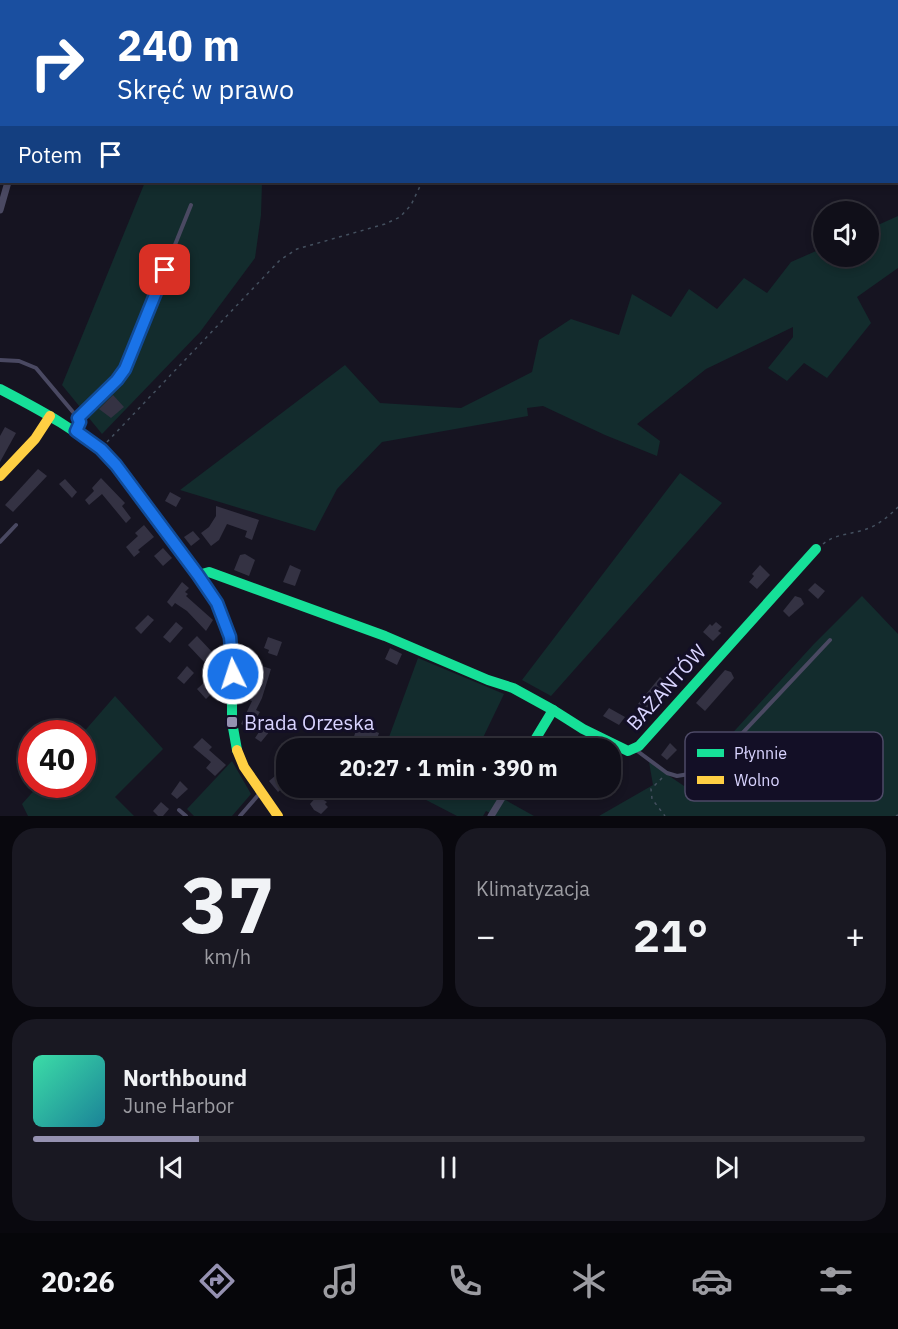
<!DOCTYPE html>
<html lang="pl">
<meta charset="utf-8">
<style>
:root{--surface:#100f19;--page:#191822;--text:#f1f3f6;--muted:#9c9ca2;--line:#302f38;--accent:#9591b1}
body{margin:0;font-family:"IBM Plex Sans",sans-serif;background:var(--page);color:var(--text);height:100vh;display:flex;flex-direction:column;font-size:22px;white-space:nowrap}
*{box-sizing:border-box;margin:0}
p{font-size:20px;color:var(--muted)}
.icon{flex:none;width:33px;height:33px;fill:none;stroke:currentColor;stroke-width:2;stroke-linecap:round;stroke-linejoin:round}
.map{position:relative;height:816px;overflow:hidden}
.panel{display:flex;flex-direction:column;gap:12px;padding:12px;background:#09080e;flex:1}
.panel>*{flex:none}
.top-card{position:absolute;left:0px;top:0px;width:898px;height:183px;box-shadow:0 3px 9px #0003,0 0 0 2px var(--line);background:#1a4fa0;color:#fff;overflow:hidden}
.fabs{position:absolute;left:813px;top:201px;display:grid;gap:12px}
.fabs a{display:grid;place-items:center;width:66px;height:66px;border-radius:50%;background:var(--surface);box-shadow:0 3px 9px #0003,0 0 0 2px var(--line);font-size:30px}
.speed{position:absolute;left:18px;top:720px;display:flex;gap:12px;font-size:30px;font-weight:700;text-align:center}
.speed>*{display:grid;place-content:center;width:78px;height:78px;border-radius:50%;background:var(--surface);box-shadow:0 3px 9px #0003,0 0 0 2px var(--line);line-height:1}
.speed .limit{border:9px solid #d22;background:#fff;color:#111}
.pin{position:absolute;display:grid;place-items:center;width:51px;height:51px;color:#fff;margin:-26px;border-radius:12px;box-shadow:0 3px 9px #0006}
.me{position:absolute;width:66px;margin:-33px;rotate:356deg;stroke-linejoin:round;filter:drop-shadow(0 0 4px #0008)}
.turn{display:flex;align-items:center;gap:21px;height:126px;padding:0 18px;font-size:27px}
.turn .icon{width:78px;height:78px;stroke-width:2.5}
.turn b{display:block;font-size:42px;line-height:51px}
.then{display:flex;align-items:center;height:57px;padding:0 18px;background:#0003;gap:12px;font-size:22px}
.big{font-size:45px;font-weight:700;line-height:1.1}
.panel .widget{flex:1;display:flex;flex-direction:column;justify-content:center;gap:9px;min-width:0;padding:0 21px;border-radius:24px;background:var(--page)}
.panel .dial{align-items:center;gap:0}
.dial b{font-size:78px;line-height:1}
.song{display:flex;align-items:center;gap:18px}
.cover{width:72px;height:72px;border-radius:9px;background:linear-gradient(135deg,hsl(160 70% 55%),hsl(190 70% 35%))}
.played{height:6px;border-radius:3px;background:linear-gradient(90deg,var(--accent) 20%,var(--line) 20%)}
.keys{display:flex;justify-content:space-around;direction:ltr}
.heat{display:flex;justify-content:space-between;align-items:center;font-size:33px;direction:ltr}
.panel .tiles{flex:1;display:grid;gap:12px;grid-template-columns:1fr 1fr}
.widget:last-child{grid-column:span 2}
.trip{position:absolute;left:276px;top:738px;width:345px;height:60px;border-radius:24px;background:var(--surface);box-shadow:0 3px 9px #0003,0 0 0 2px var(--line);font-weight:700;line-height:60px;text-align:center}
.tabs{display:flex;height:96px;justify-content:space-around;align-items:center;background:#06060a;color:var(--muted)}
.tabs .icon{width:42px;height:42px}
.tabs .current{color:var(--accent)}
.tabs b{font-size:27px;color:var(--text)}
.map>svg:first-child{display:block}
</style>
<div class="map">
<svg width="898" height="816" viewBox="0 0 898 816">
<rect width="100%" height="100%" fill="#161421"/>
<g fill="#132c2d">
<polygon points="145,182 262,182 261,215 255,258 200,332 102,434 62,385"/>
<polygon points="898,216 898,268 857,297 871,323 827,378 804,363 787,381 768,368 793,337 793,327 706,369 637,424 660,441 657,456 605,435 543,406 527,408 528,416 382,442 337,489 315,531 180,490 345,365 380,403 461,408 532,372 539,340 571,319 619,335 632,294 671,317 689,289 717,309 744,278 767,293 791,262 823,248 824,256 868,256 869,229"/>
<polygon points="680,473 722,503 551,696 522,680"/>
<polygon points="862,596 898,634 898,816 599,816 653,785 649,762 684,786 813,645"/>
<polygon points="418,658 504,694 478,748 385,748"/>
<polygon points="115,696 163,749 115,797 134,816 28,816 22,804 39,785 82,784 82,734"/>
<polygon points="232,761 251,794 232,816 194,816 187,809"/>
<polygon points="403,788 484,788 534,816 496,816 486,811 483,816 457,816"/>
</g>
<g fill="#343243">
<polygon points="113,395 124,407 111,418 99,409"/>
<polygon points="5,427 16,433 0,462 0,436"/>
<polygon points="38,469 47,476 13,512 5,505"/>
<polygon points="101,478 125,503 122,506 131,518 126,523 102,494 89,505 85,500 94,491 92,488"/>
<polygon points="65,479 77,492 72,498 59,484"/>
<polygon points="170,492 181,498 176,507 165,501"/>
<polygon points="216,506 259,520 252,540 245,537 247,531 227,524 219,540 211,546 201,533 209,527 216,516"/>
<polygon points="144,525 154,537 138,550 140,552 134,557 126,547 138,536 135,533"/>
<polygon points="193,531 200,539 191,546 184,537"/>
<polygon points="163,548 172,558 163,566 154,556"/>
<polygon points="245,554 255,560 249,576 234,570 240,555"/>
<polygon points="290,565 301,570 295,586 283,582"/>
<polygon points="760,565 770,575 757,589 749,582 754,576 752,574"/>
<polygon points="182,582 189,588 185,592 188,594 186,596 213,620 206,631 187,611 175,603 172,607 167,602"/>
<polygon points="815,583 825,591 818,599 808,590"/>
<polygon points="795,596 801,598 804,604 789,617 783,611"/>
<polygon points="148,615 154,620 141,634 135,628"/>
<polygon points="176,622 183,628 170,643 163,637"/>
<polygon points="716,622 722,627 718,631 721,633 713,641 703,632 710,624 712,626"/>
<polygon points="197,636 214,654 205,663 188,645"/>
<polygon points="268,637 282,642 277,656 268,653 269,650 264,648"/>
<polygon points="390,648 402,654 397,665 385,659"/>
<polygon points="187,666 194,673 184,684 177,678"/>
<polygon points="262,666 271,669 262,698 256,710 260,712 257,717 261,719 259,723 270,731 261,742 255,738 259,732 241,724 252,701 249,700 256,680 253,679 257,667 261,668"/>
<polygon points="725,670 731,672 734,678 705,711 696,703"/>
<polygon points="660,677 669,686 645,710 638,704"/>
<polygon points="207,680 216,689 206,699 197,689"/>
<polygon points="609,708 625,717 619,725 603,716"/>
<polygon points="358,725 379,733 374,748 352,742"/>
<polygon points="202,738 212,747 209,750 226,765 215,776 206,768 211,762 193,747"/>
<polygon points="670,743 677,750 667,760 661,755"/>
<polygon points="281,771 286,777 283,780 286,785 278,792 269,781"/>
<polygon points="180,781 188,789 177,799 171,794"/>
<polygon points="317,796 327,802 325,804 328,807 321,814 314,810 310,804"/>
<polygon points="161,802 169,809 163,816 158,816 153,811"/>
</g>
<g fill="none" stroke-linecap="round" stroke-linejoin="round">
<g stroke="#44505f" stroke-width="1.5" stroke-dasharray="3 4.5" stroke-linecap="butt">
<polyline points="296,0 298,2"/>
<polyline points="529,2 530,0"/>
<polyline points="107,442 280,260 297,249 385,224 400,217 411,205 422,182"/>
<path d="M823 544C835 534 848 535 863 530 876 527 888 517 898 507"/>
<polyline points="662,778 651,789 652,799 665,816"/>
<polyline points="896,816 898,815"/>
</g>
<g stroke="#4a4962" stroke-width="4">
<polyline points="0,7 2,4"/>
<polyline points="0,360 19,361 36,368 78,418 80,422 77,430"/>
<polyline points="78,418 117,380 125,369 191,205"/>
<polyline points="0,542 16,525"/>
<polyline points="636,750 667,773 677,776 689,774 718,759 830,640"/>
<polyline points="179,810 186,816"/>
<polyline points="240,816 260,793"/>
</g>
<g stroke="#4a4962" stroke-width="7">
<polyline points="86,2 86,0"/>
<polyline points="0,210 8,182"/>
<polyline points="491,816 508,788"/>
</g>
<g stroke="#16e098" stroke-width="10">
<path d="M0 389C42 411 82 432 116 465L210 591 223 615 232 649V722L237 750"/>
<polyline points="198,575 209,572 385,636 488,680 513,688 553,710"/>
<polyline points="530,748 553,710 583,729 628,751 639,746 816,549"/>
</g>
<g stroke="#ffcf43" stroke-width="10">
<polyline points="0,476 35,439 50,416"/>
<polyline points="237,750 244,767 278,816"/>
</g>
</g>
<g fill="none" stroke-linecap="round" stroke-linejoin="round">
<defs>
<polyline id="route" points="165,270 125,369 117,380 78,418 80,422 76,431 101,449 116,465 198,575 217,603 230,637 233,674"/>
</defs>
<use href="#route" stroke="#114b97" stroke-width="15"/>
<use href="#route" stroke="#1a73e8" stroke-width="10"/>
</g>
<rect fill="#9591b1" stroke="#130f26" stroke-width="2" x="226" y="716" width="12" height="12" rx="3"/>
<g text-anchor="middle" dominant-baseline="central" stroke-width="6" stroke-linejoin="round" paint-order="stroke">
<g font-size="20" fill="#d9d4ff" stroke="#130f26">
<text transform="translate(666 687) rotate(-48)">BAŻANTÓW</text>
</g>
<g font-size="20" fill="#d9d4ff" stroke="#130f26" text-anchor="start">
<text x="244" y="722">Brada Orzeska</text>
</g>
</g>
<rect x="685" y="732" width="198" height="69" rx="9" fill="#130f26" stroke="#4e4a67" stroke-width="1.5"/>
<rect x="697" y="749" width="27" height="8" fill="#16e098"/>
<rect x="697" y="776" width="27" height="8" fill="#ffcf43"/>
<g font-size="16" fill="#d9d4ff">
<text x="734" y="759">Płynnie</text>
<text x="734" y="786">Wolno</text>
</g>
</svg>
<div class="fabs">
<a><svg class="icon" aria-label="sound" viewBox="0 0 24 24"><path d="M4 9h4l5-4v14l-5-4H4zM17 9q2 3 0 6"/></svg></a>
</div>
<div class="speed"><div class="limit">40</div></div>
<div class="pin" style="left:165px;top:270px;background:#d93025"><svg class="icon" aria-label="arrive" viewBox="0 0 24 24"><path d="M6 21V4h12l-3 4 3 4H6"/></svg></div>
<svg class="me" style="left:233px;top:674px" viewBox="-20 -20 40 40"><circle r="17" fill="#1a73e8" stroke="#fff" stroke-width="3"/><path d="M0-11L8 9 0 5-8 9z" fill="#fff"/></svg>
<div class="trip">20:27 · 1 min · 390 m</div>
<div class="top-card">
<div class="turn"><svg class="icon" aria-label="right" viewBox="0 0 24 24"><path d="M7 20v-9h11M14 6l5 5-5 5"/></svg><div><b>240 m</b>Skręć w prawo</div></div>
<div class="then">Potem<svg class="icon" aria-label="arrive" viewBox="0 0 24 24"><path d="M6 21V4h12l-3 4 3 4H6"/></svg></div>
</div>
</div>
<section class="panel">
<div class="tiles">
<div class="widget dial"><b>37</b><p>km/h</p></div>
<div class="widget"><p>Klimatyzacja</p>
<div class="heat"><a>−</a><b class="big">21°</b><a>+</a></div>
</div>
<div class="widget">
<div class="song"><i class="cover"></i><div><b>Northbound</b><p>June Harbor</p></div></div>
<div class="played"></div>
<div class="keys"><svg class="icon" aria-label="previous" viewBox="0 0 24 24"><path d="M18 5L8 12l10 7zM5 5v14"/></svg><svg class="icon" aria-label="pause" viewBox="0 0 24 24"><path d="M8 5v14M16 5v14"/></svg><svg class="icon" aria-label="next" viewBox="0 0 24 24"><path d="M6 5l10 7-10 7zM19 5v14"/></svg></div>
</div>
</div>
</section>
<nav class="tabs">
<b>20:26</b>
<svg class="icon current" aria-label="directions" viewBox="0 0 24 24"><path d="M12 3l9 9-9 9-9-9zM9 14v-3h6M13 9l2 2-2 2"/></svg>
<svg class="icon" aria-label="music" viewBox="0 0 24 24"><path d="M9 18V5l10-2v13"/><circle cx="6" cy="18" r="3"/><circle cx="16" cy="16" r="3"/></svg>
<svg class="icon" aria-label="phone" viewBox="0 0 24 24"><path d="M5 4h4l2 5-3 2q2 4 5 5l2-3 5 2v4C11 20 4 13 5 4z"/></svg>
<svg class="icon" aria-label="climate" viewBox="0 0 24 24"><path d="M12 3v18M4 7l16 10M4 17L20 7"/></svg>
<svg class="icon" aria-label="car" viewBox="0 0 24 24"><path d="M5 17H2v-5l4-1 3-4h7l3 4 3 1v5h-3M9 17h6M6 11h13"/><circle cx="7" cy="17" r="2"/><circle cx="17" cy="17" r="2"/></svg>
<svg class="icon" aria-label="filters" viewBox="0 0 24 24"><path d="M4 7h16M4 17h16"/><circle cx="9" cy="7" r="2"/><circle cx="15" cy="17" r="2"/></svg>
</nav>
